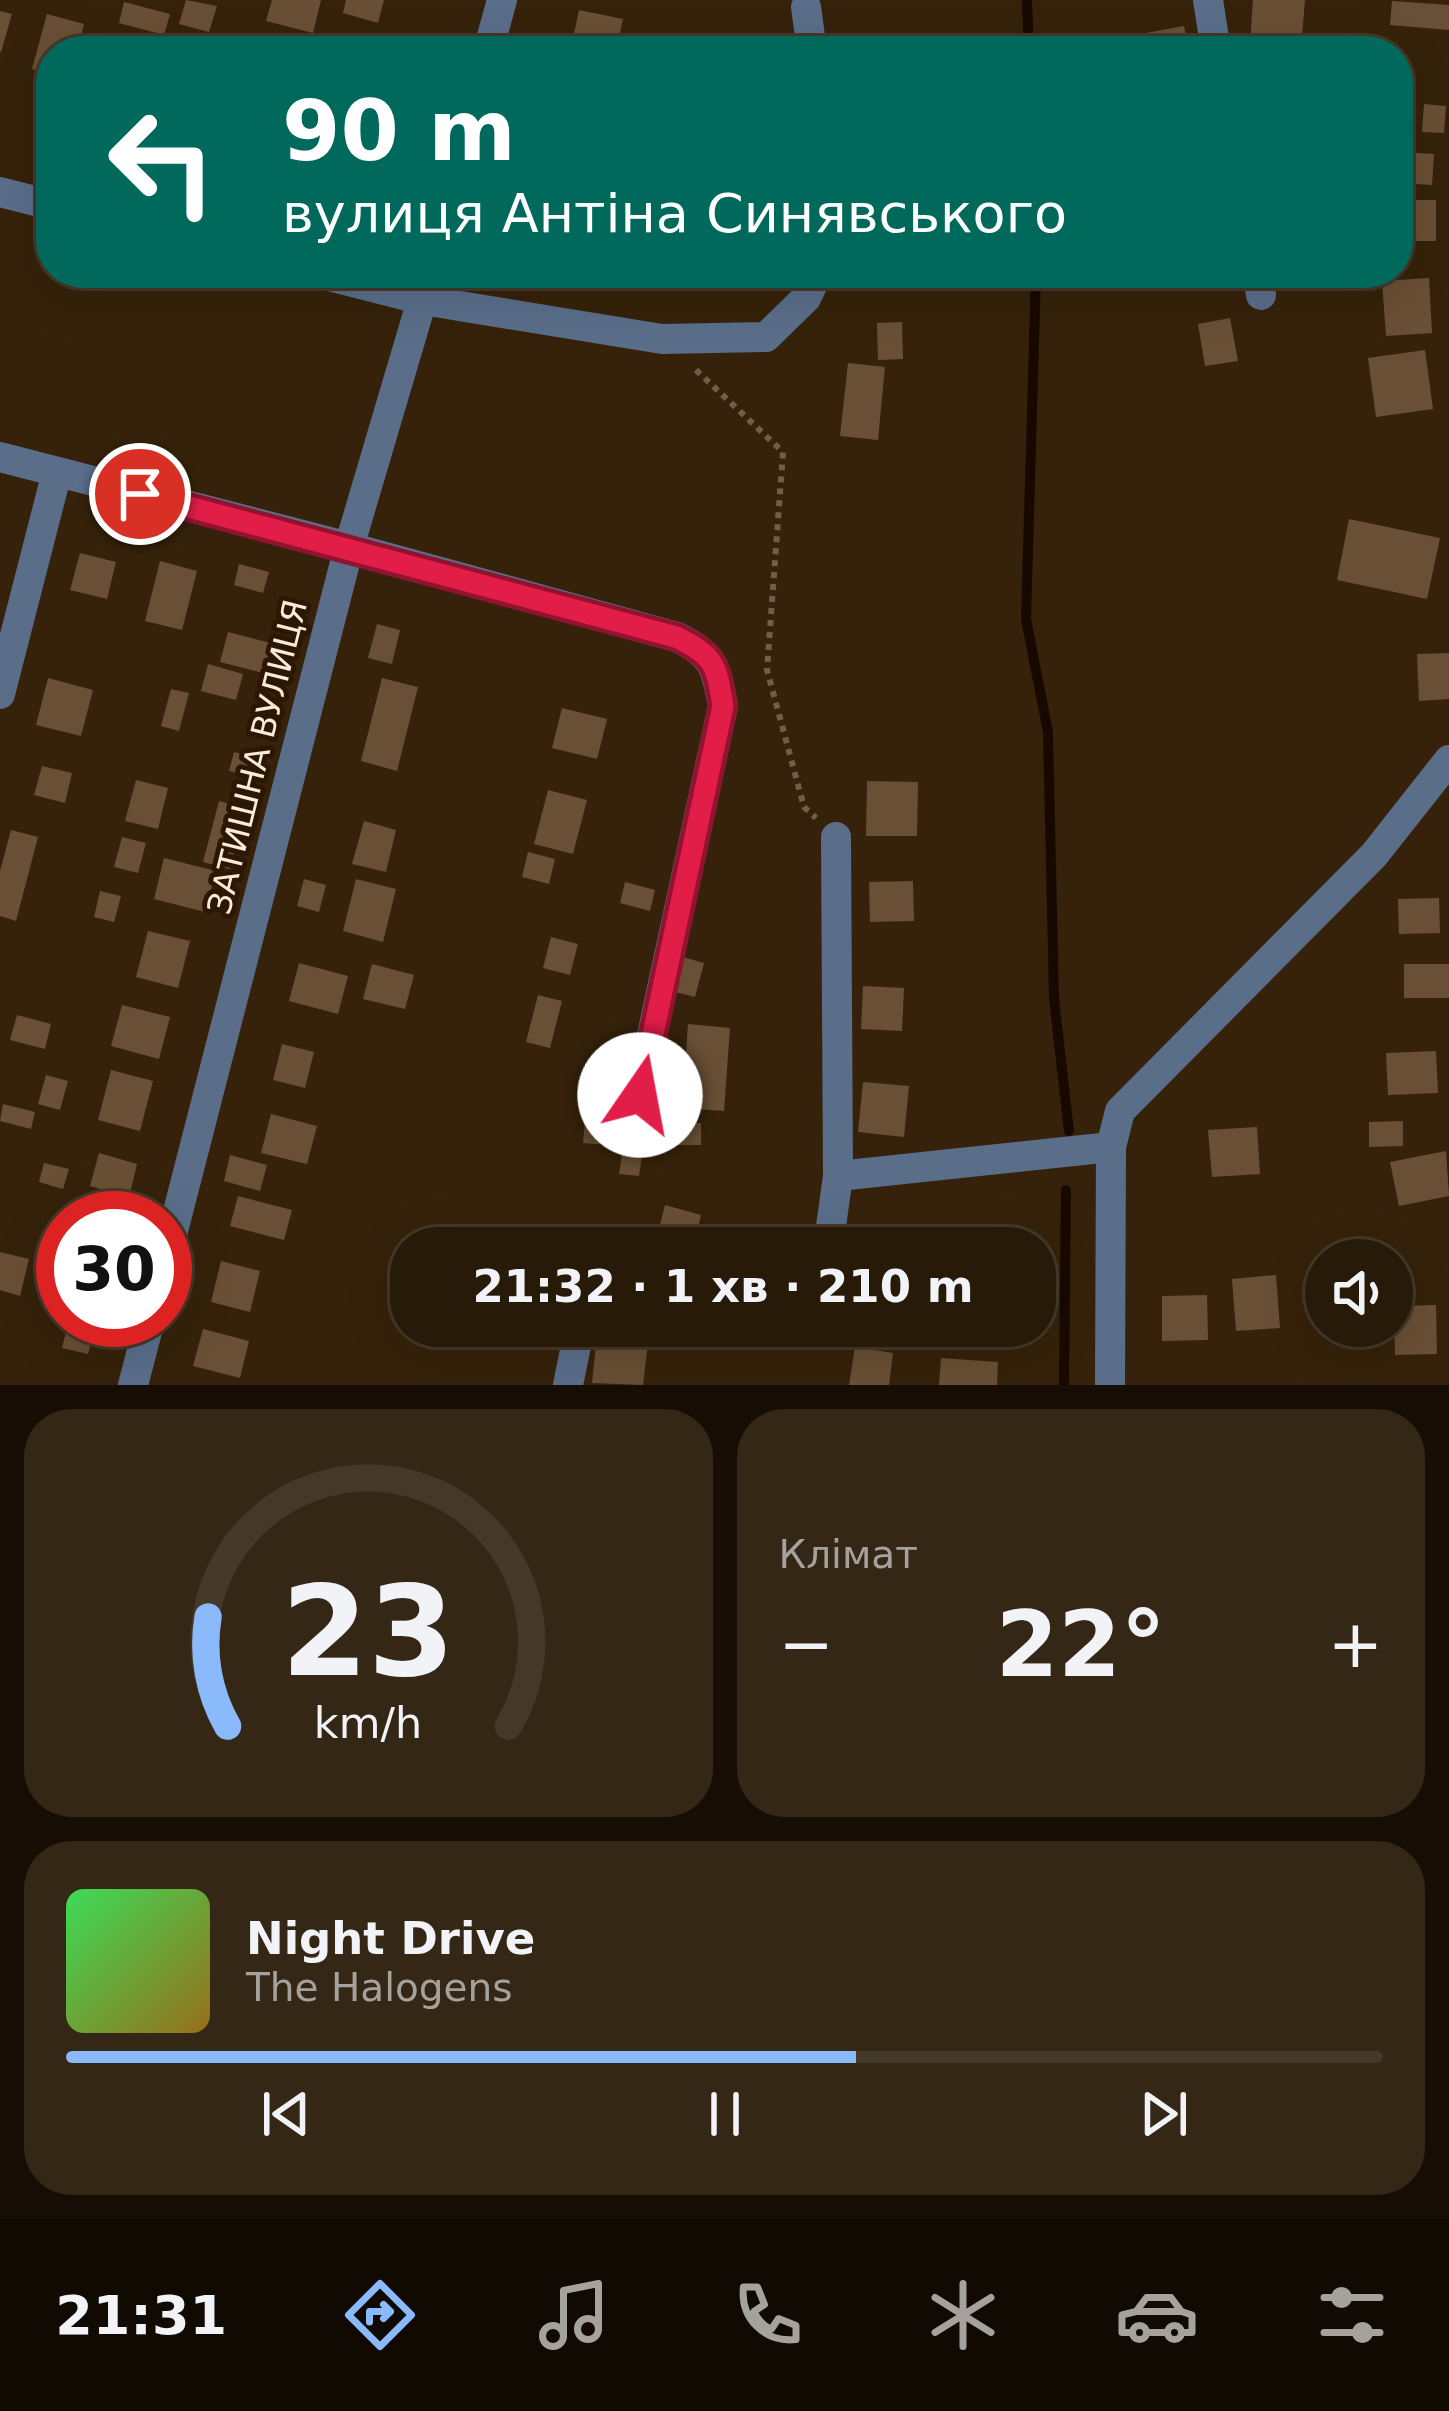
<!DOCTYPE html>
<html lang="uk">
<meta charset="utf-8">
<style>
:root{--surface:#281a08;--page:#342716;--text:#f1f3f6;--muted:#a5a19c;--line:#443829;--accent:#8abafc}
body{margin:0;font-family:"DejaVu Sans",sans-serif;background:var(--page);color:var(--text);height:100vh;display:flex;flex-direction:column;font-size:45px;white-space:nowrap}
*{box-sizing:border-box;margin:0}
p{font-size:39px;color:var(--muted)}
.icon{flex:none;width:66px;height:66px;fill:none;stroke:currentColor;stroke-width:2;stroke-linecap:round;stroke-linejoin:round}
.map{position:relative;height:1385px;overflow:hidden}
.panel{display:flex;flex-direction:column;gap:24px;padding:24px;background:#160e04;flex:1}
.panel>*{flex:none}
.guide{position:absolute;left:36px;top:36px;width:1377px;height:252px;border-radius:48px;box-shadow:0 12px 48px #0002,0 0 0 3px var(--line);background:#00695c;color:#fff;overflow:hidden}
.controls{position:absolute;left:1305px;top:1239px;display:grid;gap:24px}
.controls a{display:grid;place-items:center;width:108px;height:108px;border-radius:50%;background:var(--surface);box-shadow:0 12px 48px #0002,0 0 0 3px var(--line);font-size:60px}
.speed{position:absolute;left:36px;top:1191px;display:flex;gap:24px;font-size:60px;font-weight:700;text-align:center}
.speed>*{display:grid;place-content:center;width:156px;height:156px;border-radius:50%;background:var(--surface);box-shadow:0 12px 48px #0002,0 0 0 3px var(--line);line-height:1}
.speed .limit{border:18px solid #d22;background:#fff;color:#111}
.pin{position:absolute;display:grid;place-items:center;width:102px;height:102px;color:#fff;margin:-51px;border:6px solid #fff;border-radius:50%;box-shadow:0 3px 12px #0007}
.me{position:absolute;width:132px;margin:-66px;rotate:12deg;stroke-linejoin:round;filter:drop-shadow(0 0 9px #0008)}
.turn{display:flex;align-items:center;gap:42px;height:252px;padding:0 48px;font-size:54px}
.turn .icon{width:156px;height:156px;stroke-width:2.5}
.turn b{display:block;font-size:84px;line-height:102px}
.big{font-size:90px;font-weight:600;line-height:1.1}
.panel .tile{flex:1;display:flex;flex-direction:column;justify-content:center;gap:18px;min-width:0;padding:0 42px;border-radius:48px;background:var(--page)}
.panel .dial{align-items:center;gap:0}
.dial svg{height:312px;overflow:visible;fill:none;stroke:var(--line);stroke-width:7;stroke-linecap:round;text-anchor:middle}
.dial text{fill:var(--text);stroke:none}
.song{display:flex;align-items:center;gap:36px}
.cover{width:144px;height:144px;border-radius:18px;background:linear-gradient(135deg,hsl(130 70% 55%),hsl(40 70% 35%))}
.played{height:12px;border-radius:6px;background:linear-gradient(90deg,var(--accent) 60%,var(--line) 60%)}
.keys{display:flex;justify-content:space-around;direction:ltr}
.heat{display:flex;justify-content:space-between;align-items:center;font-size:66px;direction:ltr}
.panel .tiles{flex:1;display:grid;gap:24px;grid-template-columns:1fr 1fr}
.tile:last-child{grid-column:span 2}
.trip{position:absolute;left:390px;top:1227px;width:666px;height:120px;border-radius:48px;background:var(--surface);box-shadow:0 12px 48px #0002,0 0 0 3px var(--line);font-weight:600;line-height:120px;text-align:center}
.dock{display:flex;height:192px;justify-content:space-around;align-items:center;background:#100a03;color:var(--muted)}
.dock .icon{width:84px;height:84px}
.dock .current{color:var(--accent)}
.dock b{font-size:54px;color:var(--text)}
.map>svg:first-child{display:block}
</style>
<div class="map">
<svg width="1449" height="1385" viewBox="0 0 1449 1385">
<rect width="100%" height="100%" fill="#36220a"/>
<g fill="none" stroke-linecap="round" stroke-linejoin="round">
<g stroke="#180900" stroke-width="10">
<polyline points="1027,0 1029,51"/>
<polyline points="1036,273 1026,619 1048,732 1054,999 1069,1131"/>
<polyline points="1064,1385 1066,1190"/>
</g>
</g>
<g fill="#694f35">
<polygon points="186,0 217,6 209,32 179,24"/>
<polygon points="272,0 321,0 313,33 266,21"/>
<polygon points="346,0 384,0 378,23 343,13"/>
<polygon points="1253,0 1305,0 1301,48 1250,44"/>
<polygon points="1392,1 1449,5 1449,30 1390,25"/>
<polygon points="124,2 170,14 164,35 119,23"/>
<polygon points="579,10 623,19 616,51 571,48"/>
<polygon points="0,11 12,14 1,52 0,52"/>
<polygon points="47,14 84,24 77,51 51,51 51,74 32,69"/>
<polygon points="1184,26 1189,51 1127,51 1124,37"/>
<polygon points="414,36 464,50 464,51 410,51"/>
<polygon points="1424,104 1446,106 1444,133 1422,132"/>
<polygon points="1398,152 1434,154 1432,185 1398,183"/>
<rect x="1408" y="200" width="28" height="41"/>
<polygon points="1429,278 1432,333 1386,336 1382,281"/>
<polygon points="1230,318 1238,361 1205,366 1198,324"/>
<polygon points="902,322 903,359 878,360 877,323"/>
<polygon points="1425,350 1433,409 1376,417 1368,358"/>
<polygon points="848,363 885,367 878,440 840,436"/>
<polygon points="1349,519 1440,538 1427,599 1337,580"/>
<polygon points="80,553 116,562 107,599 70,590"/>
<polygon points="160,561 197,571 182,630 145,621"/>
<polygon points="239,564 269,572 263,593 234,585"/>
<polygon points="377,624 400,630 392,664 368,658"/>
<polygon points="228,632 278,645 271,675 220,662"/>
<polygon points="1449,653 1449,699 1419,701 1417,654"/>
<polygon points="208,664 243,674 236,700 201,691"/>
<polygon points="48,678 93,690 81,736 36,725"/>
<polygon points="382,678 418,687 397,771 361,761"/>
<polygon points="171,689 189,693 179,731 161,726"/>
<polygon points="562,708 607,719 597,759 552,748"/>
<polygon points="234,752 260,759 255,777 229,771"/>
<polygon points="42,766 72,773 65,803 34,795"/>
<polygon points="136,780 168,788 158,829 125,821"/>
<polygon points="867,781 918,782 917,836 866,836"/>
<polygon points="548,790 587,800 573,854 534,844"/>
<polygon points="219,801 245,808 230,869 203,862"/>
<polygon points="364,821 396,830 386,872 352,864"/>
<polygon points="11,830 38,837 16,921 0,916 0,871"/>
<polygon points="122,837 146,843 138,873 114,867"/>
<polygon points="528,852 555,859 549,884 522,877"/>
<polygon points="164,858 216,871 205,912 154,899"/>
<polygon points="304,879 326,885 319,912 297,906"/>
<polygon points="356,879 396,889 383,942 343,931"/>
<polygon points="913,881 914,921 870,922 869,882"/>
<polygon points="625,882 655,890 650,911 620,903"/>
<polygon points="100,891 121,896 114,922 94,917"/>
<polygon points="1439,898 1440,933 1399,934 1398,899"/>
<polygon points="148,931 190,941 178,988 136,977"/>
<polygon points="551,937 578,944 570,975 543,968"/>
<polygon points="680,956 704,963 695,997 671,991"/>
<polygon points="299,963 348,976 338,1014 289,1001"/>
<polygon points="372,964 414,975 405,1009 363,999"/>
<rect x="1404" y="964" width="45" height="34"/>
<polygon points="863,986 904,988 902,1031 861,1029"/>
<polygon points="538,995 562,1001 550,1048 526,1042"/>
<polygon points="122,1005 170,1017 159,1059 111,1046"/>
<polygon points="17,1015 51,1024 45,1049 10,1040"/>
<polygon points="688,1024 730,1028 724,1111 682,1108"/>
<polygon points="282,1044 314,1052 305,1088 273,1080"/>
<polygon points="1436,1051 1438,1093 1388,1095 1386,1053"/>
<polygon points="111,1070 153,1081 140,1131 98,1120"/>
<polygon points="46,1075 68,1081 60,1110 38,1104"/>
<polygon points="863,1082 909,1086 904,1137 858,1132"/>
<polygon points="3,1104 35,1112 31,1129 0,1121"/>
<polygon points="586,1109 620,1112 617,1146 583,1143"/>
<polygon points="271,1114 317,1126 307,1164 261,1153"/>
<polygon points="1403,1121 1403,1146 1369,1147 1369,1122"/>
<rect x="661" y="1123" width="40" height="22"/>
<polygon points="1257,1127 1260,1174 1212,1177 1208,1130"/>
<polygon points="625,1134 645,1137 639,1176 619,1174"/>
<polygon points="1446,1151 1449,1196 1399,1206 1390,1162"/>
<polygon points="99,1153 137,1164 129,1197 90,1186"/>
<polygon points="230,1155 267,1165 260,1191 224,1181"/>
<polygon points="44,1163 69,1169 63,1189 39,1182"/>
<polygon points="238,1196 292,1210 284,1240 230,1226"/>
<polygon points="665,1205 701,1215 693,1248 654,1248"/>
<polygon points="849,1228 891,1233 889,1248 847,1248"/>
<polygon points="0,1252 29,1259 20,1296 0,1290"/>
<polygon points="221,1261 260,1271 250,1312 211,1302"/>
<polygon points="1276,1275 1280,1328 1236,1331 1232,1279"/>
<polygon points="1207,1295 1208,1340 1162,1341 1162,1296"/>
<polygon points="1436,1305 1437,1354 1395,1355 1394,1306"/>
<polygon points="69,1320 97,1320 88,1354 62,1348"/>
<polygon points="598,1326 650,1326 643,1385 592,1383"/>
<polygon points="203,1329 249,1341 240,1378 193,1366"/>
<polygon points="855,1347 893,1353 889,1385 849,1385"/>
<polygon points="941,1358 998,1362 997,1385 939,1385"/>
</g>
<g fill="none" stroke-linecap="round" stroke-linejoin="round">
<polyline stroke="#715e49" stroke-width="6" stroke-dasharray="6 6" stroke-linecap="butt" points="696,370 783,452 767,670 804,807 816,818"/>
<g stroke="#5a6e8a" stroke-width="30">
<polyline points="1208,0 1216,51"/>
<polyline points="806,7 812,51"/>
<polyline points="488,51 502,0"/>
<polyline points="0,192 51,205"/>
<polyline points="317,273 423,300 662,339 766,337 806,298 818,273"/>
<polyline points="1257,273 1261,295"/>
<path d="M0 457 349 547 677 637C713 655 716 666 723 706L639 1095"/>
<polyline points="0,694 57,472"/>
<polyline points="838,1176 1111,1147 1120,1111 1374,855 1449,760"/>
<polyline points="828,1248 838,1176 836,837"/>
<polyline points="165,1262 349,547 430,273"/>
<polyline points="133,1385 150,1320"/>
<polyline points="568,1385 580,1326"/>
<polyline points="1110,1385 1111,1147"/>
</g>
</g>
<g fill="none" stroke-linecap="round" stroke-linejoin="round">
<defs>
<path id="route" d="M140 494 676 637C715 656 716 664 723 706L640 1095"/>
</defs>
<use href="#route" stroke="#92132f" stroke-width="30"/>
<use href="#route" stroke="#e11d48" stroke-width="21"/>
</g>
<g text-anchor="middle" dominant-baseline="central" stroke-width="10" stroke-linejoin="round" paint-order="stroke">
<g font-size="33" fill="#f9eadc" stroke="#2c1802">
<text transform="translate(257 757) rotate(-76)">ЗАТИШНА ВУЛИЦЯ</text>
</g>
</g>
</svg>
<div class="controls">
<a><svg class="icon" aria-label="sound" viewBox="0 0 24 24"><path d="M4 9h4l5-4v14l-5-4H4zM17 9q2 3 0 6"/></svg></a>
</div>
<div class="speed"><div class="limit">30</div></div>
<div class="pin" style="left:140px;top:494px;background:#d93025"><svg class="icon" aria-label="arrive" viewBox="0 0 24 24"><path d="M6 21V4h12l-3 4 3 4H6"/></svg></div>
<svg class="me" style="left:640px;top:1095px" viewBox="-20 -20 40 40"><circle r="19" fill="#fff"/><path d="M0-13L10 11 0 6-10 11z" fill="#e11d48"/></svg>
<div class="trip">21:32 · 1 хв · 210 m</div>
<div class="guide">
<div class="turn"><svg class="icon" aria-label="left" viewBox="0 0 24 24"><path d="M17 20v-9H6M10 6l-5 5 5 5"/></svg><div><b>90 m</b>вулиця Антіна Синявського</div></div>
</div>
</div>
<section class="panel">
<div class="tiles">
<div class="tile dial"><svg viewBox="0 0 100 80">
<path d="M14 69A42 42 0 1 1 86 69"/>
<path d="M14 69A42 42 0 0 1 9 41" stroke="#8abafc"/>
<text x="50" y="56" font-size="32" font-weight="700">23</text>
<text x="50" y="72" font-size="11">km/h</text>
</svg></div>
<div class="tile"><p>Клімат</p>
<div class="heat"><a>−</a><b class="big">22°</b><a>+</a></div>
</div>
<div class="tile">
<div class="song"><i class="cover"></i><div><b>Night Drive</b><p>The Halogens</p></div></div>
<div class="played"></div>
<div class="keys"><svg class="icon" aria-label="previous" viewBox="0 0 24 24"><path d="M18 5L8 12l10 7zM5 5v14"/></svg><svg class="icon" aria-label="pause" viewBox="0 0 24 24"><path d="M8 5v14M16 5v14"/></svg><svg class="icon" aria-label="next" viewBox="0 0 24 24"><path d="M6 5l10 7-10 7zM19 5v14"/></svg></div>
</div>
</div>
</section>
<nav class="dock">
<b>21:31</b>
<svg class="icon current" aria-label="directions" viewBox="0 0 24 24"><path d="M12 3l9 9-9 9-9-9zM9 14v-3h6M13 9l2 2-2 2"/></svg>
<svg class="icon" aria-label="music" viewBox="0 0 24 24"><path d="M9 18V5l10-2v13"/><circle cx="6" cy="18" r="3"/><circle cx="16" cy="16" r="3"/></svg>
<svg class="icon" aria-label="phone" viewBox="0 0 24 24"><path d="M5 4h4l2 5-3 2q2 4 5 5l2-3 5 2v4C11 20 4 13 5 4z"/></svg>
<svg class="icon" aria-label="climate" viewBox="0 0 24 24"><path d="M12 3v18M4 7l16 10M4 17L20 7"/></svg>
<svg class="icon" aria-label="car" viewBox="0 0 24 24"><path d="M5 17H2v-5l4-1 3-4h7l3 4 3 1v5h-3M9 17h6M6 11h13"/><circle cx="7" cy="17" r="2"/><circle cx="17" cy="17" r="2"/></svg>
<svg class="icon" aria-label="filters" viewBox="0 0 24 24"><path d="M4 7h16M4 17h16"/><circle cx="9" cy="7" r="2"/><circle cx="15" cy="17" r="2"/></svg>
</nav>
